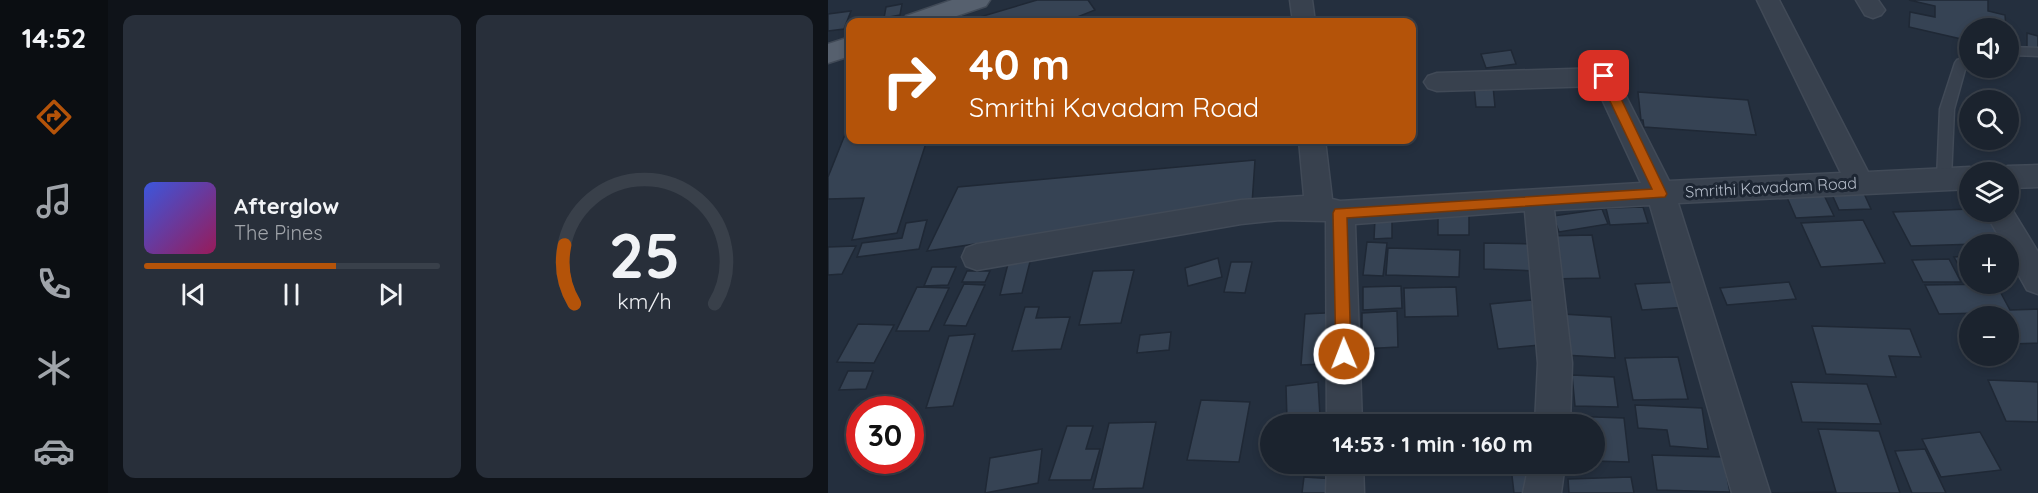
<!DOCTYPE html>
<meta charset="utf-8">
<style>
:root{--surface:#1b232e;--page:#282f3a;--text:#f1f3f6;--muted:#a0a4aa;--line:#39404a;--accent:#b45309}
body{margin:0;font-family:Quicksand,sans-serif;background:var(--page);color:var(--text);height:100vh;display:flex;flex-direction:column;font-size:22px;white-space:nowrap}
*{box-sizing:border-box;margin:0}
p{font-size:20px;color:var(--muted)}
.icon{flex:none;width:33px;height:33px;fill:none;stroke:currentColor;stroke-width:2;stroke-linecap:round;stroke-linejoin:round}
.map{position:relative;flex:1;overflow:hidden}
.side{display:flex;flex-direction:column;gap:15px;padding:15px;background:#0f1319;width:720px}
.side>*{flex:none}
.banner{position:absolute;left:18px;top:18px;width:570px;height:126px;border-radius:12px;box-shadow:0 3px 9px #0003,0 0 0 2px var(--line);background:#b45309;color:#fff;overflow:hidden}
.controls{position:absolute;left:1131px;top:18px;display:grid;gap:12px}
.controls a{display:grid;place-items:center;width:60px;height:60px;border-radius:50%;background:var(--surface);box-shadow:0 3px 9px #0003,0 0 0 2px var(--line);font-size:30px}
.speed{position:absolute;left:18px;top:396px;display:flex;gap:12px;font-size:30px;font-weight:700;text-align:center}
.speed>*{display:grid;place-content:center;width:78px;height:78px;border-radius:50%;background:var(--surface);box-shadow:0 3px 9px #0003,0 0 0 2px var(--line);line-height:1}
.speed .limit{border:9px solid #d22;background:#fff;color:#111}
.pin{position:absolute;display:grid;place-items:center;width:51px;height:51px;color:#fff;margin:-26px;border-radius:12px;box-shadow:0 3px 9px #0006}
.me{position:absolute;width:66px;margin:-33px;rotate:359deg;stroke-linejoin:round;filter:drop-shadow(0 0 4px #0008)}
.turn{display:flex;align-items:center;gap:21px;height:126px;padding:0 24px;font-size:27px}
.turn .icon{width:78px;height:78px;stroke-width:2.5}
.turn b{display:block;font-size:42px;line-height:51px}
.side .tile{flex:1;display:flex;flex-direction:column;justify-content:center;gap:9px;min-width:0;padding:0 21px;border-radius:12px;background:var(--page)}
.side .dial{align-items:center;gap:0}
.dial svg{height:156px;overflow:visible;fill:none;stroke:var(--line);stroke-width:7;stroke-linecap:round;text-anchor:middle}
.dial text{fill:var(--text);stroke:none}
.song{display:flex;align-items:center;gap:18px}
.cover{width:72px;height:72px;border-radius:9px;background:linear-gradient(135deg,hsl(230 70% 55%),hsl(330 70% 35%))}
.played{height:6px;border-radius:3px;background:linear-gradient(90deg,var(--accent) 65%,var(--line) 65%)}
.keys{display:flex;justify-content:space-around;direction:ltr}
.side .tiles{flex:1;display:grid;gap:15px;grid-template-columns:repeat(2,1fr)}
.trip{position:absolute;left:432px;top:414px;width:345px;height:60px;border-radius:30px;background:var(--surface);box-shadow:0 3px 9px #0003,0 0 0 2px var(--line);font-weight:700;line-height:60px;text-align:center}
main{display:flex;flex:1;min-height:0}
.tabs{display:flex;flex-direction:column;width:108px;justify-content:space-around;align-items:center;background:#0b0e12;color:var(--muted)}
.tabs .icon{width:42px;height:42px}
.tabs .current{color:var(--accent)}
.tabs b{font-size:27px;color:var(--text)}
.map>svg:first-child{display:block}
</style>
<main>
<nav class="tabs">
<b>14:52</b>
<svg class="icon current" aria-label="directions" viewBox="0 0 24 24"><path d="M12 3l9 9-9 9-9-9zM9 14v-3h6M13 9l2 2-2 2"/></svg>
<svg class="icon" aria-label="music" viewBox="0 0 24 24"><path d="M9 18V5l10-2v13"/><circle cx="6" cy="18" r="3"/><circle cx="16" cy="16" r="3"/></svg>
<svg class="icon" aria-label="phone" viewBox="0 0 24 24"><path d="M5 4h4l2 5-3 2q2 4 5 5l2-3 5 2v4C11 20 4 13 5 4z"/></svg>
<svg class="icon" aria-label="climate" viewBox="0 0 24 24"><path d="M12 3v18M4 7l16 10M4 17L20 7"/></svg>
<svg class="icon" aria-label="car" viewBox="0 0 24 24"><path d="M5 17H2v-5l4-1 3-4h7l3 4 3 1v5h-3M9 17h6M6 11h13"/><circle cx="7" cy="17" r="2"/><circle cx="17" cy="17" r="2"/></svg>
</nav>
<section class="side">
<div class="tiles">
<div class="tile">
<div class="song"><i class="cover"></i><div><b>Afterglow</b><p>The Pines</p></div></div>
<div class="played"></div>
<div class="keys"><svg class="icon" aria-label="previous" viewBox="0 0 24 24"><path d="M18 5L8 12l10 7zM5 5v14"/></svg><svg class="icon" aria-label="pause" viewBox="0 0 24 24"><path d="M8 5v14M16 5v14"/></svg><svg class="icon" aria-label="next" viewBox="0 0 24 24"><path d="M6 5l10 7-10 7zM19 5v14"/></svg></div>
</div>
<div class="tile dial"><svg viewBox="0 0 100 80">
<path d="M14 69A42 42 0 1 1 86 69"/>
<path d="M14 69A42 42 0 0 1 9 39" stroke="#b45309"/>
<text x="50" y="56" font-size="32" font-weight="700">25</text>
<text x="50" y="72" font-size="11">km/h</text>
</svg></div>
</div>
</section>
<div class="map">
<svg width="1210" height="493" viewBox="0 0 1210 493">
<rect width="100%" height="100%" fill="#242f3e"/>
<g fill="#364354" stroke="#1f2835" stroke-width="1.5">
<polygon points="209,0 260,0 267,10 237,22 153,22 152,17"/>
<polygon points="1081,0 1160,0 1160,11 1177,15 1178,28 1156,24 1156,28 1142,28 1142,41 1081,27 1082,12 1107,17 1107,6"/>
<polygon points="74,4 72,15 56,18 58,7"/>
<polygon points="23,11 16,29 0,31 0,14"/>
<polygon points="1199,33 1210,36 1210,53 1199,51"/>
<polygon points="683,50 688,64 658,68 653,54"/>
<polygon points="646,86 665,86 667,107 648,107"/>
<polygon points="810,92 920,100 928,135 816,127 815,120 813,120"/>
<polygon points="22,122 22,140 99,140 69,233 24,240 36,198 0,199 0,177"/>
<polygon points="427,160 424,204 99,251 130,187"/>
<polygon points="1034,189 1043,209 1011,210 1002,190"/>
<polygon points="995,193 1006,216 968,218 958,195"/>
<polygon points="815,207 820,223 782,225 778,208"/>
<polygon points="774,209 780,224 731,232 725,216"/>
<polygon points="1142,209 1142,212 1164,212 1183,243 1083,246 1065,212"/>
<polygon points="610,213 641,214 641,235 610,235"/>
<polygon points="564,218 564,238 546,239 547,219"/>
<polygon points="99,220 91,249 29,257 34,243 74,238 78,223"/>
<polygon points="1035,220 1057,263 993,267 973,223"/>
<polygon points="764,235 772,278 721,279 718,236"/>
<polygon points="539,242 559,243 555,276 535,275"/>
<polygon points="656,243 707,244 708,271 656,269"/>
<polygon points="28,246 14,274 0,275 0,247"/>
<polygon points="560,248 632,250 631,277 558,275"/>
<polygon points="204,254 194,293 172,295 182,256"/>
<polygon points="1142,256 1142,280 1139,280 1126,257"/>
<polygon points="1180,257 1193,277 1180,278"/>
<polygon points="390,258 394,277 360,286 357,268"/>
<polygon points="1121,259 1133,282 1095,282 1084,260"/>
<polygon points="403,262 424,262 417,293 396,292"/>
<polygon points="104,267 128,267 120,285 96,286"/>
<polygon points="306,270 293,323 251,325 265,271"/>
<polygon points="139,271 162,271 157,282 134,282"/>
<polygon points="852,282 860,307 814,310 807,284"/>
<polygon points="961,282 968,299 899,305 892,288"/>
<polygon points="136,284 157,285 138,326 116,325"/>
<polygon points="1168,284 1182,310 1210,309 1210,343 1180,344 1180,316 1155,316 1153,313 1111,314 1097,285"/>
<polygon points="573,286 574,308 535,310 535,287"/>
<polygon points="89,287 121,288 101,331 68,331"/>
<polygon points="628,287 630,316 577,317 576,288"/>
<polygon points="704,300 712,345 670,349 662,304"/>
<polygon points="197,307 211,307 208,318 242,317 233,349 184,351"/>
<polygon points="569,311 570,347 534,349 534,313"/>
<polygon points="517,312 515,363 473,365 477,314"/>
<polygon points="734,314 783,317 787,358 736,355"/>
<polygon points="30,324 66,325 46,363 9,362"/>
<polygon points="984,326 1082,329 1093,357 1061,356 1068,377 998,374"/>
<polygon points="343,332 341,350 309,353 312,335"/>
<polygon points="147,334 125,406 98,408 121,336"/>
<polygon points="850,357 860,399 805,400 797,358"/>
<polygon points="20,371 45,371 38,389 11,390"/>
<polygon points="744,375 786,377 790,407 747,406"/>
<polygon points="1160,380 1210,382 1210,422 1178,421"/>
<polygon points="490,382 492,416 459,420 458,386"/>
<polygon points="963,382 1039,384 1053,424 974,422"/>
<polygon points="373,400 422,402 411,462 359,460"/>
<polygon points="807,405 874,408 880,449 842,446 839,430 810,428"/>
<polygon points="739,416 796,418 801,462 766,461 766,424 740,424"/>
<polygon points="328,422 315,488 265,489 281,423"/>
<polygon points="239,426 265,426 258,449 272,449 263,480 221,480"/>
<polygon points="990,429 1051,431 1072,493 943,493 1008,492"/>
<polygon points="1152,432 1173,470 1113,477 1094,439"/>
<polygon points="214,449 210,483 157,493 162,458"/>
<polygon points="1097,449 1118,493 1084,493 1067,451"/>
<polygon points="824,455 895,457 902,492 829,490"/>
<polygon points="709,466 713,493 686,493 683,467"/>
<polygon points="476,477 508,479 507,493 474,493"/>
<polygon points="803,477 806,493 741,493 740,479"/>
</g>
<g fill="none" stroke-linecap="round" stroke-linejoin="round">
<defs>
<g id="service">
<polygon points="1180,47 1210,48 1210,56 1180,55"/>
<polygon points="1142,56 1142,65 1138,66 1126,109 1123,179 1116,185 1109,179 1112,109 1127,63 1129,60"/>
</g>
<g id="minor">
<polygon points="462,0 484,0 487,22 465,22"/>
<polygon points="929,0 951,0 1040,172 1142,167 1153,172 1142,172 1142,189 850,203 942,493 904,493 822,205 726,210 744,363 742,424 707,424 710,363 697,211 527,224 534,424 499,424 498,221 452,220 413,224 149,270 138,266 134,257 138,248 149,244 413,200 476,196 471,140 497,140 504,199 512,201 813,183 768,86 609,91 600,88 596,82 600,76 609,73 776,68 785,71 841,181 1013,173"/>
<polygon points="1028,0 1050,0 1057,10 1053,15 1045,18 1037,15"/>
<polygon points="1210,165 1210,187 1180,188 1180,172 1168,172 1170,169 1180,166"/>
<polygon points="1180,203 1210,252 1210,294 1199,290 1180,256 1180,244 1175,244 1157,212 1180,212"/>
<polygon points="499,464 535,464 536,493 498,493"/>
<polygon points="701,464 737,464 733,493 695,493"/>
</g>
<g id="primary">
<polygon points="124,0 162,0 158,6 111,22 74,22 78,16"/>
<polygon points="22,37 22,56 0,63 0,44"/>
</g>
</defs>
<use href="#service" stroke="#414a57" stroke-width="3"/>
<use href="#minor" stroke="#414a57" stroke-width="3"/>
<use href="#primary" stroke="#414a57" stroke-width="3"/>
<use href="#service" fill="#38414e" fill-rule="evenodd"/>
<use href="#minor" fill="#38414e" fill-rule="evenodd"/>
<use href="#primary" fill="#56606e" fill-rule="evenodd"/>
</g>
<polygon fill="#b45309" stroke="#753606" stroke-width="1.5" points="776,72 782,76 839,194 837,197 519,218 523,354 521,359 516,361 510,359 508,354 505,213 507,209 824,189 770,76"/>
<g text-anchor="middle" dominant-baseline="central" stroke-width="6" stroke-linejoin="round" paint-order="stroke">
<g font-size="16" fill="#b4bcc9" stroke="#1d2633">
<text transform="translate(943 187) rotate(-3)">Smrithi Kavadam Road</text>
</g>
</g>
</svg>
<div class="controls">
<a><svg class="icon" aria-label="sound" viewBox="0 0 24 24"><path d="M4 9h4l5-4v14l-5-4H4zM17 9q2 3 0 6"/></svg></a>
<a><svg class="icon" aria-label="search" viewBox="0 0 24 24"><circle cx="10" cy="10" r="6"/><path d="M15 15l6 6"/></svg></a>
<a><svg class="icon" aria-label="layers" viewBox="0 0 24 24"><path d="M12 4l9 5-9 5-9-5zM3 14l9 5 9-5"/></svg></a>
<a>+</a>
<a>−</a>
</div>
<div class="speed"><div class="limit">30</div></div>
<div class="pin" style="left:776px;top:76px;background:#d93025"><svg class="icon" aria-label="arrive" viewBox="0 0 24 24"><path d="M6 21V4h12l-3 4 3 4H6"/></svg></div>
<svg class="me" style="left:516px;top:354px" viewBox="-20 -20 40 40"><circle r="17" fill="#b45309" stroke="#fff" stroke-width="3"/><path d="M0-11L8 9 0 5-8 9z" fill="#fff"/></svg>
<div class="trip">14:53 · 1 min · 160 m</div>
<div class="banner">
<div class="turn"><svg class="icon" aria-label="right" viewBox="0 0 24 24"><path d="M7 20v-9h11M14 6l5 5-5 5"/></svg><div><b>40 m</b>Smrithi Kavadam Road</div></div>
</div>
</div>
</main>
